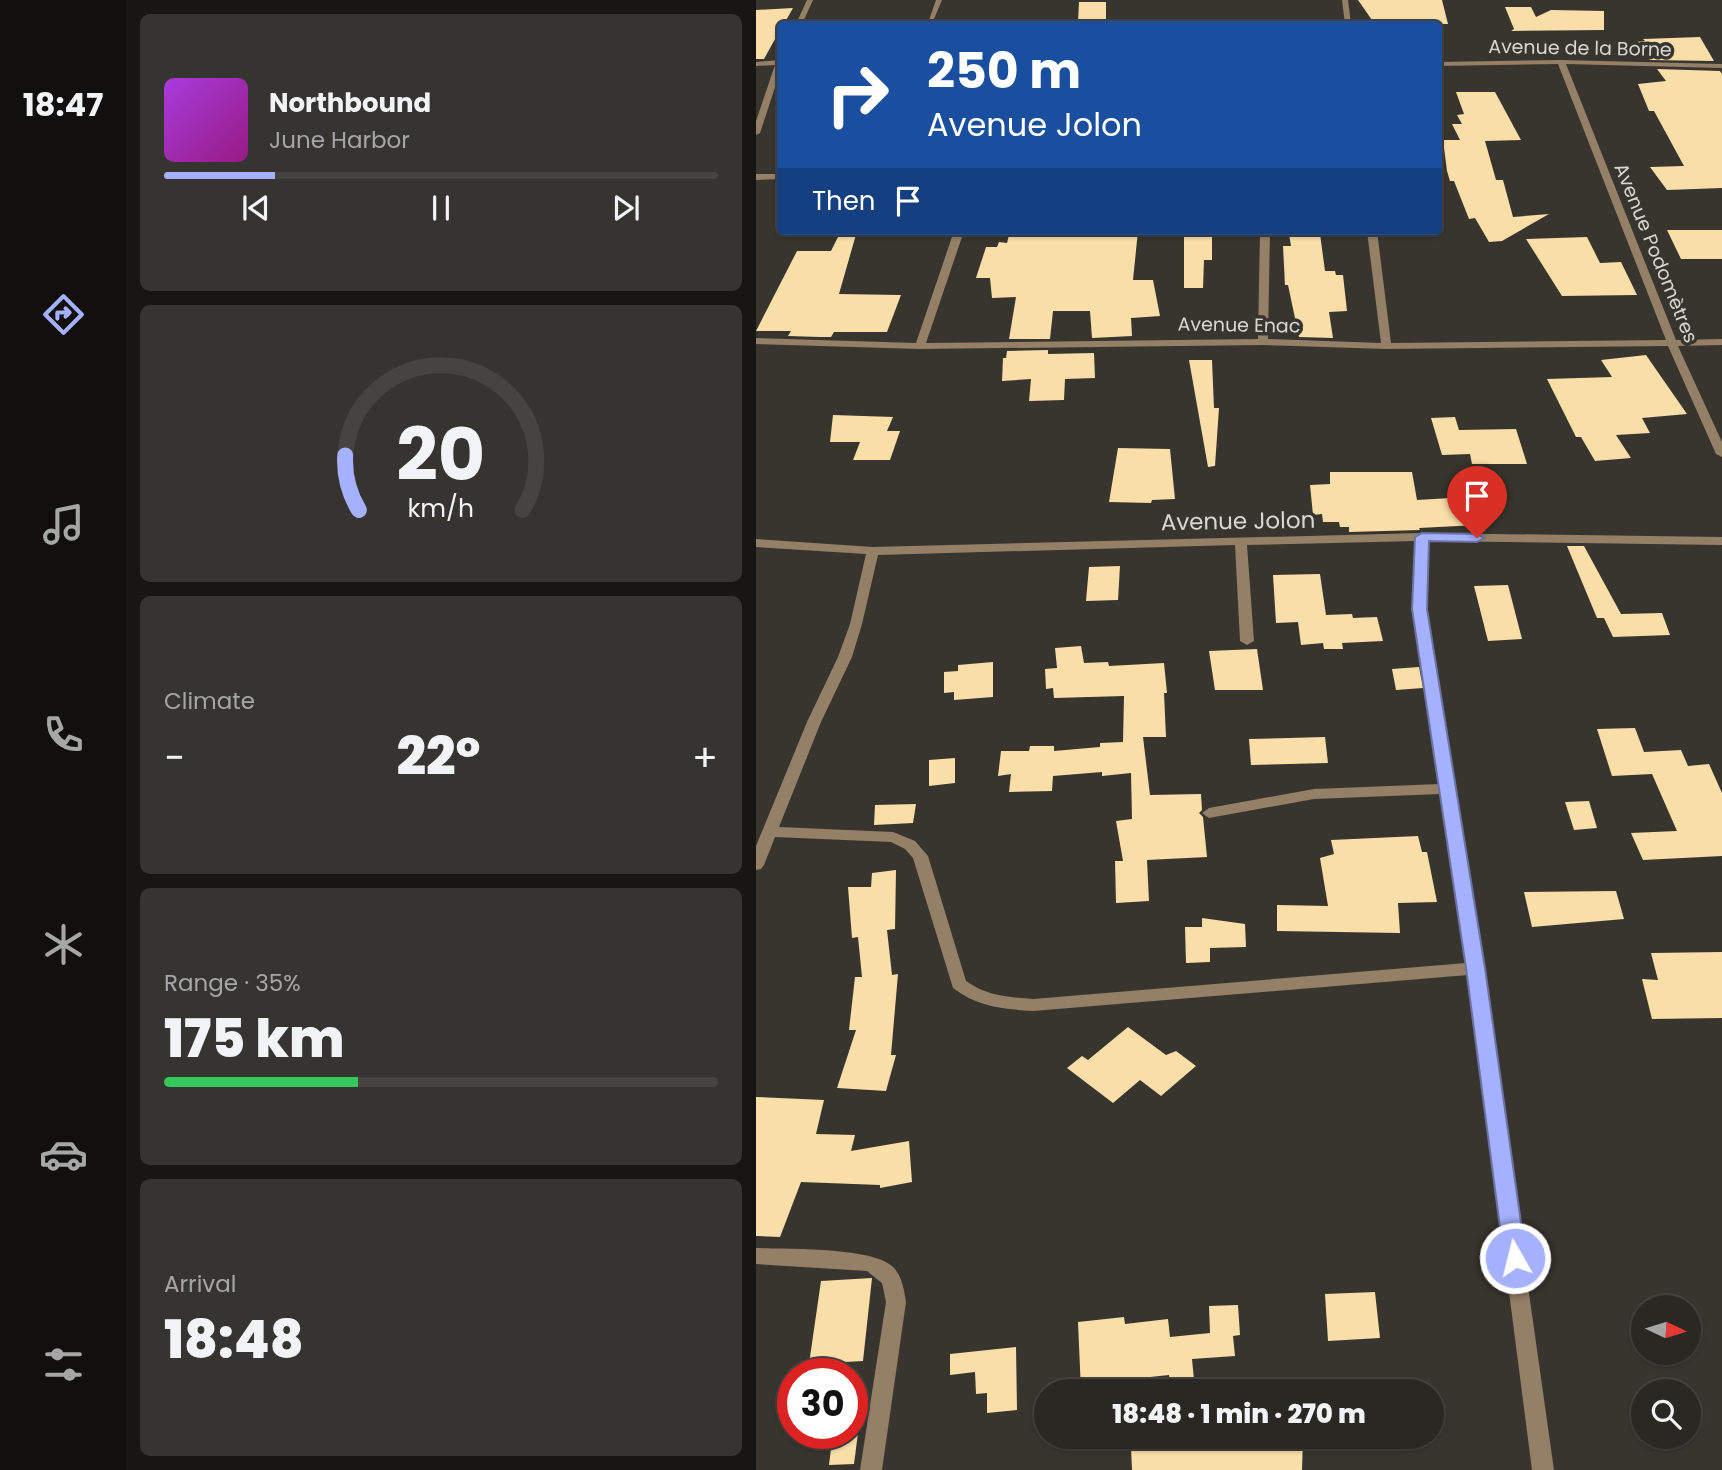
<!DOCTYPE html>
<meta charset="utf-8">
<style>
:root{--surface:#2a2823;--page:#363430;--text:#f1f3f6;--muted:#a5a6a6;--line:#464441;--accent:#a5b1fc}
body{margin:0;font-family:Poppins,sans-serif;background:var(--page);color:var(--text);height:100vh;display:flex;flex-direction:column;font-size:26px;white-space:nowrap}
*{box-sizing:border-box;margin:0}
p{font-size:23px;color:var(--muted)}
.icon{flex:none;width:38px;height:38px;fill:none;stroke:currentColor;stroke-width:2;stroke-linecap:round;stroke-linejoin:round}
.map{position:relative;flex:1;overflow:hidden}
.side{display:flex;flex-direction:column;gap:14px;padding:14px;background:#171613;width:630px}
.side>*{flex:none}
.guide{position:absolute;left:21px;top:21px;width:665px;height:214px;border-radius:7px;box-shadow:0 2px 5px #0004,0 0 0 2px var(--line);background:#1a4fa0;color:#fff;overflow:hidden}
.needle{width:46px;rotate:94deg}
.tools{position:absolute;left:875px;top:1295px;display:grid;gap:14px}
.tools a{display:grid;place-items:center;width:70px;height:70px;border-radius:50%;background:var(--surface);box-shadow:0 2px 5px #0004,0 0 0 2px var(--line);font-size:35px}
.speed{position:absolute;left:21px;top:1358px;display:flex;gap:14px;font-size:35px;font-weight:700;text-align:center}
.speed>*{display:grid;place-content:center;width:91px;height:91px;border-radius:50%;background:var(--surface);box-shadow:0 2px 5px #0004,0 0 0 2px var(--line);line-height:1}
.speed .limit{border:10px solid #d22;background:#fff;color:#111}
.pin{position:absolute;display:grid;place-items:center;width:60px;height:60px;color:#fff;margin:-72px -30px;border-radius:50% 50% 50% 0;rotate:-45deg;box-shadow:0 0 7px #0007}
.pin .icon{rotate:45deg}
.me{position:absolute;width:77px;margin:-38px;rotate:352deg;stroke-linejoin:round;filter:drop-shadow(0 0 5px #0008)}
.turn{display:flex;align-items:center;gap:24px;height:147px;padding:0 35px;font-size:32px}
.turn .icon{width:91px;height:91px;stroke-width:2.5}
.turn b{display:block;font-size:49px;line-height:60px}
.then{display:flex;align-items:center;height:66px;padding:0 35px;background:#0003;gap:14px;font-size:26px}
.big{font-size:52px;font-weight:800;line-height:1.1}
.side .card{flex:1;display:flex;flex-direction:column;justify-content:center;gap:10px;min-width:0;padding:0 24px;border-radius:10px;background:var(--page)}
.side .dial{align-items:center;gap:0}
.dial svg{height:182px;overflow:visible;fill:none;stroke:var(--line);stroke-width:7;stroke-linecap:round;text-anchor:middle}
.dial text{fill:var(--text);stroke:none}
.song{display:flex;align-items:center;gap:21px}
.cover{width:84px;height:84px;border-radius:10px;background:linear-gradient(135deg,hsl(280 70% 55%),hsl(310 70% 35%))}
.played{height:7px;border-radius:4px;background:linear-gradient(90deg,var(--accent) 20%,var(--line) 20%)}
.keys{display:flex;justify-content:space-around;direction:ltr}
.heat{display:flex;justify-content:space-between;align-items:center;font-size:38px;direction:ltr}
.charge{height:10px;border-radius:5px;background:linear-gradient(90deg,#34c759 35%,var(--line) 0)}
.trip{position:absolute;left:278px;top:1379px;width:410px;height:70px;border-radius:35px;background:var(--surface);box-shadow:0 2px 5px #0004,0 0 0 2px var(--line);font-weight:800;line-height:70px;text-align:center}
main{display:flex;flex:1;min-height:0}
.tabs{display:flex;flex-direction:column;width:126px;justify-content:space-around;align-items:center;background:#11100e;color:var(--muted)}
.tabs .icon{width:49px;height:49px}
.tabs .on{color:var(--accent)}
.tabs b{font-size:32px;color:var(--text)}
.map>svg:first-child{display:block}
</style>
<main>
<nav class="tabs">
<b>18:47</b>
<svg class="icon on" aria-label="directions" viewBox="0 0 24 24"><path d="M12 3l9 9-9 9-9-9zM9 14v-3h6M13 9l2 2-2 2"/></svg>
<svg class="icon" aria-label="music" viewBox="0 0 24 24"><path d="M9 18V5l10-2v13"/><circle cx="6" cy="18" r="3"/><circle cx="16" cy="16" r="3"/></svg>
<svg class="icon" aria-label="phone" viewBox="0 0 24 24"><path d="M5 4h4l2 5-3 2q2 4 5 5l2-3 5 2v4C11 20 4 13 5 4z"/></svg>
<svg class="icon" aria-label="climate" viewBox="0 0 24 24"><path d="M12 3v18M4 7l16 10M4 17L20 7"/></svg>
<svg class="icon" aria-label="car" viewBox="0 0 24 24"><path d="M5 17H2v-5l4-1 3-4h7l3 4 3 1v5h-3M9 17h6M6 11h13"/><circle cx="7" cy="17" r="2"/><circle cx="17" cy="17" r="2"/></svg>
<svg class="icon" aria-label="filters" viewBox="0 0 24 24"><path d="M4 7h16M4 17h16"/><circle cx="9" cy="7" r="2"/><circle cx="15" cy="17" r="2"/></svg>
</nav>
<section class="side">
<div class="card">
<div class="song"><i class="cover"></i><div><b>Northbound</b><p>June Harbor</p></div></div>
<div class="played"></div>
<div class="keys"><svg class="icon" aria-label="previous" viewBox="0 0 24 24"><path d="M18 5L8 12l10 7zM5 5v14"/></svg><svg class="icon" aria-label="pause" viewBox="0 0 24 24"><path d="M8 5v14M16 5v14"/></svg><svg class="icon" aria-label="next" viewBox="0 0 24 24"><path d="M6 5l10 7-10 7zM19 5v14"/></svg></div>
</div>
<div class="card dial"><svg viewBox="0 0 100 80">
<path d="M14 69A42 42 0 1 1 86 69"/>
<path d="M14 69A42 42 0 0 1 8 45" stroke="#a5b1fc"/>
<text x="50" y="56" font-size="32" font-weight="700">20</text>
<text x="50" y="72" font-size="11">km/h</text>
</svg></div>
<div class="card"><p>Climate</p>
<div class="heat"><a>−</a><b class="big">22°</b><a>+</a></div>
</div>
<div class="card"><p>Range · 35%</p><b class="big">175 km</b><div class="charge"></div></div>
<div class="card"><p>Arrival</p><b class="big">18:48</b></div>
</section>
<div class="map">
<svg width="966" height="1470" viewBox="0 0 966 1470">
<rect width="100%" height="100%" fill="#38352f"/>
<g fill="#fadea8">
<polygon points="602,0 686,0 692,24 618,23"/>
<polygon points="323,2 350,2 350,24 322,24"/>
<polygon points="749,7 775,7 780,17 795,10 848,11 848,30 755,31 758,29"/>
<polygon points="37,8 28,24 24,24 24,30 8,59 0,59 0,10"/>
<polygon points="944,37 958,61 894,60 880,42 889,41 887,39"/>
<polygon points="901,69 964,71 966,74 966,188 911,190 894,167 928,166 898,111 893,111 882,84 910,81"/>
<polygon points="700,92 739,92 765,140 729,141 740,180 747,180 757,217 793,214 746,241 733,242 719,218 713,219 698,181 694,181 691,171 687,140 704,140 696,124 706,124 701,115 708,114"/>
<polygon points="911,230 966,230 966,259 925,259"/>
<polygon points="85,231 101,231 83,294 145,295 131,332 78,332 75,337 64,337 32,336 35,331 0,331 41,251 75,251"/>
<polygon points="254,231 382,231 377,280 397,280 404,316 375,318 376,336 336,338 334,311 297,311 294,339 253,339 260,297 236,298 234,278 220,278 230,247 241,247 243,242 251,243"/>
<polygon points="428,231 456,231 456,260 448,260 447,288 428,288"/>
<polygon points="533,234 564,234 569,271 579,271 580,275 587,275 591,311 573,312 577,338 543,337 532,285 529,285 527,246 535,246"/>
<polygon points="831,237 844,263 865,262 881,295 806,296 770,239"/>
<polygon points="292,350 292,354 338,353 339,378 309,379 308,400 273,401 275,379 246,381 247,358 250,358 251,351"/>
<polygon points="890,355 931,414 886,418 894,433 860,435 875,458 839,461 825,437 820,437 791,379 856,377 845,360"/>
<polygon points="433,360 456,360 458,408 463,408 459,466 452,467"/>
<polygon points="77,415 137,417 131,431 144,431 134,460 97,460 104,442 74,442"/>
<polygon points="699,417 703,430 760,429 771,464 716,464 714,454 686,455 675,418"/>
<polygon points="362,448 414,449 419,499 396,500 395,503 353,502"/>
<polygon points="574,472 656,472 661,500 712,497 722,525 663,528 664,530 593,532 593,527 584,527 583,522 567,522 566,514 557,515 554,485 574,484"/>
<polygon points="811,546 828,546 865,614 906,613 914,635 857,637 848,618 841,618"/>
<polygon points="364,566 362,600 330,601 333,567"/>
<polygon points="564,574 570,615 596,614 597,618 621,617 627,641 586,643 587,649 568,649 567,643 545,645 542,622 520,623 517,575"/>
<polygon points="752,585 766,639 732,641 718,586"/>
<polygon points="325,646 328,663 352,662 353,666 408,663 411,693 408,693 410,737 387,737 394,795 445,794 446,810 443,813 447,817 451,857 391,860 393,901 360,903 359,861 367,861 360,821 376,819 375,773 346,776 346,772 297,776 296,791 253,792 255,774 242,776 245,751 273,751 274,746 298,746 298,751 344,747 344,743 367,742 368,696 298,698 297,688 290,689 289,669 301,668 299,648"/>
<polygon points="501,649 507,690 459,690 453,651"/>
<polygon points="237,662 237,697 198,700 198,692 188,693 188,672 202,671 202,665"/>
<polygon points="663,667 667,688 640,690 636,669"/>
<polygon points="879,728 888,752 925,750 932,766 953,764 966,793 966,856 887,860 875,833 921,831 896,774 856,776 841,729"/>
<polygon points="569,737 572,763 495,765 493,739"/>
<polygon points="199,758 199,783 173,786 173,760"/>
<polygon points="833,801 841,828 818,830 809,802"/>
<polygon points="160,804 157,823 118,825 119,805"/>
<polygon points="662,836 666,852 671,852 681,902 642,903 644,933 521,931 521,905 572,906 564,858 578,854 575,840"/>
<polygon points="140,870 139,929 131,930 136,975 142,974 135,1055 140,1055 130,1091 81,1088 100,1030 93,1030 99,977 106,977 102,937 96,938 92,887 115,887 116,873"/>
<polygon points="860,891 868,919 776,927 768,892"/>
<polygon points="446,918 489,924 490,947 454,948 454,962 430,963 429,927 446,927"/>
<polygon points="966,952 966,1018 896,1019 886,979 902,980 895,953"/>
<polygon points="372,1027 410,1055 420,1051 440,1066 405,1096 384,1080 357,1103 311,1068 326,1056 332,1060"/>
<polygon points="0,1097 68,1100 60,1134 99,1135 95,1151 153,1141 156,1182 124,1188 124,1185 45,1182 24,1237 0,1236"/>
<polygon points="116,1278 107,1361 53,1364 65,1281"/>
<polygon points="619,1292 624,1338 572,1341 569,1294"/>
<polygon points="482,1305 484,1335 477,1336 479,1356 436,1359 438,1380 414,1383 413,1375 356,1381 356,1388 325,1391 322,1322 368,1317 369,1324 412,1319 414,1337 454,1333 453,1306"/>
<polygon points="260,1347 261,1410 231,1413 231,1393 220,1394 219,1372 194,1375 194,1354"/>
<polygon points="77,1433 102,1433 98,1464 73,1465"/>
<polygon points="495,1437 547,1437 546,1470 376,1470 375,1448"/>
</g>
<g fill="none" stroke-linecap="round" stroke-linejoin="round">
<polygon fill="#947f67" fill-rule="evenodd" points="180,0 186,0 178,19 173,20"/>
<g fill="#947f67" fill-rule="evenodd">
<polygon points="51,0 57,0 46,24 40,24"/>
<polygon points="586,0 592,0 595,24 589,24"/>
<polygon points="24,60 24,72 4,133 0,135 0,121 19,65 0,66 0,62"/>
<polygon points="805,60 966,64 966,68 810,64 920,340 966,339 966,345 922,346 966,442 966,457 960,454 912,346 630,349 507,345 164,349 0,344 0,338 160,343 198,231 208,231 170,343 502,339 504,231 514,231 512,339 625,343 611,231 621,231 635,343 910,340 802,64 682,66 682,62"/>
<polygon points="0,174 24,174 24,179 0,180"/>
<path d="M666 533 966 537V545L672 541 670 609 727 968 798 1470H776L712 975 277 1011C248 1009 221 1007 197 988L157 858 149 849 135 842 19 837 8 865 5 869 0 870V846L51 722 82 657 94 624 110 554 0 547V539L117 547ZM660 541 658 609 684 784 558 789 453 808 446 813 453 818 558 799 685 794 710 963 277 999C252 997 231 996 210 981L172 856 159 841 137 832 23 827 65 722 96 657 106 624 122 555 479 545 484 641 491 645 498 641 491 545Z"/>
<path d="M0 1248C30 1249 115 1247 136 1266 146 1275 148 1290 150 1302L126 1470H104L130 1302 126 1283 111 1271 0 1264Z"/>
</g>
</g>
<polygon fill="#a5b1fc" stroke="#6b73a4" stroke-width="2" points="666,533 721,534 728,538 721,542 673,541 671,609 729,968 770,1258 766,1265 759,1268 751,1265 748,1258 710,968 656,609 659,537"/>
<g text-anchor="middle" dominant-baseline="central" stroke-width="7" stroke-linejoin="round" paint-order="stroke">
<g font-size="19" fill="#d9d7d3" stroke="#38352f">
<text transform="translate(824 48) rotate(1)">Avenue de la Borne</text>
<text transform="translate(900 253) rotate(68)">Avenue Podomètres</text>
<text transform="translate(483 325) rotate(1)">Avenue Enac</text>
</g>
<g font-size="23" fill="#d9d7d3" stroke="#38352f">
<text transform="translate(482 521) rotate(-1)">Avenue Jolon</text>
</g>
</g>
</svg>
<div class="tools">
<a><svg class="needle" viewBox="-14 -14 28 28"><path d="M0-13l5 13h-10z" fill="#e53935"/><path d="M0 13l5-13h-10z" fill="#a5a6a6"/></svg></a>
<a><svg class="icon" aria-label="search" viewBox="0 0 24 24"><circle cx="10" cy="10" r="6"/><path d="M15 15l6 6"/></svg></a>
</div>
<div class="speed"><div class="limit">30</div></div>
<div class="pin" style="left:721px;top:538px;background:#d93025"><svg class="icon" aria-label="arrive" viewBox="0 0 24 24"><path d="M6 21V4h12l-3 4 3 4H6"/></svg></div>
<svg class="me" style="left:759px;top:1258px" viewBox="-20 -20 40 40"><circle r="17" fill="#a5b1fc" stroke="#fff" stroke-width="3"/><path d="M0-11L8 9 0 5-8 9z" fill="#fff"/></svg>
<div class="trip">18:48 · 1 min · 270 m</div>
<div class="guide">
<div class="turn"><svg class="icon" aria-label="right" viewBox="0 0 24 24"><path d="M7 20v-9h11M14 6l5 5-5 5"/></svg><div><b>250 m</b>Avenue Jolon</div></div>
<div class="then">Then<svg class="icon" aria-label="arrive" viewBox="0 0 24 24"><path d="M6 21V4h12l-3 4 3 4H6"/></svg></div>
</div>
</div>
</main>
